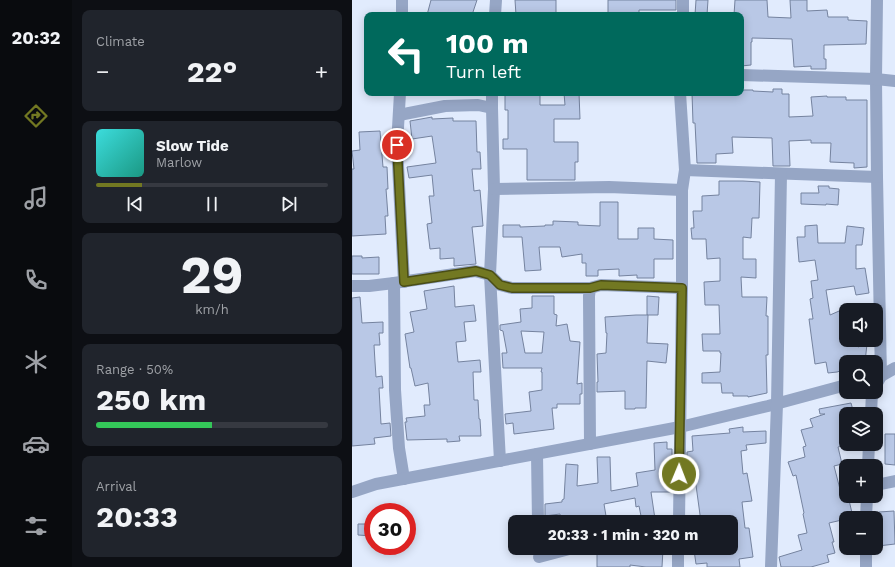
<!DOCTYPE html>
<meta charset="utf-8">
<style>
:root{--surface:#171b24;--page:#20242c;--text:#f1f3f6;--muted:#9ea1a6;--line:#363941;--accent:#727822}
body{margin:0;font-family:"Work Sans",sans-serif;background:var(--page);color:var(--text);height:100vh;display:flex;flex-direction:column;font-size:15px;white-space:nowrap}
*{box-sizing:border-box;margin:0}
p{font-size:13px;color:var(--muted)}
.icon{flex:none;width:22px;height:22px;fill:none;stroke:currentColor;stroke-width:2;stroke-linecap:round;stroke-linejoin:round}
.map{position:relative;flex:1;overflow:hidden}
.details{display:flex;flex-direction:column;gap:10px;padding:10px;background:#0d0f14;width:280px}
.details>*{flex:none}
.top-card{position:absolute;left:12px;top:12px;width:380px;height:84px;border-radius:8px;box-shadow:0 2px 10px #0003;background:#00695c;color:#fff;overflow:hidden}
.fabs{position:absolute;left:487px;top:303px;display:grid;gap:8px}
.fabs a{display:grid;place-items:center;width:44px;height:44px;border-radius:8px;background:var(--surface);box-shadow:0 2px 10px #0003;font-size:20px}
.speed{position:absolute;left:12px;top:503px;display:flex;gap:8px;font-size:20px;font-weight:700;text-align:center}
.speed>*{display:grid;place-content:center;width:52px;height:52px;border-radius:50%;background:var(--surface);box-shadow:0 2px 10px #0003;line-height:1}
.speed .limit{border:6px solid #d22;background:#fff;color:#111}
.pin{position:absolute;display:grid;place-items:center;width:34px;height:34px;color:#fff;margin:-17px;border:2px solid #fff;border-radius:50%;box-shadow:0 1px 4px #0007}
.me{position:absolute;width:44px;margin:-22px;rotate:1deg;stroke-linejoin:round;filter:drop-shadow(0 0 3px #0008)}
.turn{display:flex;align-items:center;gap:14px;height:84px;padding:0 16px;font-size:18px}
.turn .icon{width:52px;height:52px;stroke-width:2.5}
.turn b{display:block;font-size:28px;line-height:34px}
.big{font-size:30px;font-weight:700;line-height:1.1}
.details .tile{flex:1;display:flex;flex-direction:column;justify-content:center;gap:6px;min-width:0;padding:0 14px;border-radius:8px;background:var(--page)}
.details .dial{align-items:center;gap:0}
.dial b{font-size:52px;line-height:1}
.song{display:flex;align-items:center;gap:12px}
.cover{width:48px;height:48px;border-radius:6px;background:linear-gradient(135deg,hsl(180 70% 55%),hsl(170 70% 35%))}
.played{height:4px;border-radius:2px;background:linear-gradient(90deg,var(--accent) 20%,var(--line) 20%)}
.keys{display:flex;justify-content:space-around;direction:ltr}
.heat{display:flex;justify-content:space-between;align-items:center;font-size:22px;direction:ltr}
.charge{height:6px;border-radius:3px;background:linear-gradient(90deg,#34c759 50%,var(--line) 0)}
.trip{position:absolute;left:156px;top:515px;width:230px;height:40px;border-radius:8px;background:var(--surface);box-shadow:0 2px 10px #0003;font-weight:700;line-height:40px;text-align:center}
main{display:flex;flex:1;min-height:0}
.dock{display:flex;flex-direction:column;width:72px;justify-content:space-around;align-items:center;background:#090b0e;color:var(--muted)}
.dock .icon{width:28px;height:28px}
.dock .active{color:var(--accent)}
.dock b{font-size:18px;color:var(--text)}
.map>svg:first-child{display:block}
</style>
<main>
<nav class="dock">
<b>20:32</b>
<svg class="icon active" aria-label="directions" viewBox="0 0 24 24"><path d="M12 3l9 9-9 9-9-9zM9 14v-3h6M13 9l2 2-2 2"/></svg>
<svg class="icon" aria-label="music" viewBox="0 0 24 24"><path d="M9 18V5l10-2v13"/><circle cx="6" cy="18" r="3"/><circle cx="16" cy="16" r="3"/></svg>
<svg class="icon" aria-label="phone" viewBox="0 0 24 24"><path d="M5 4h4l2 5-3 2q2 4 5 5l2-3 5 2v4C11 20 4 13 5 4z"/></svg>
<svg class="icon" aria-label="climate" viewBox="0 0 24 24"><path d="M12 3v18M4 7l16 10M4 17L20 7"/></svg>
<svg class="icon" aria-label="car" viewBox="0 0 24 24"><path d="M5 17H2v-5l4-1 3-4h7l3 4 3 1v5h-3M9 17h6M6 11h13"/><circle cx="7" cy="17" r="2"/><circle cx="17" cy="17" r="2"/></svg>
<svg class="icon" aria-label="filters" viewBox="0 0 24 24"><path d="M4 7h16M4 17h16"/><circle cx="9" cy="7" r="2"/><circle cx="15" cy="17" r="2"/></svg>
</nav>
<section class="details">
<div class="tile"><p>Climate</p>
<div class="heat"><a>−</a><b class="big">22°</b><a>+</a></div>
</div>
<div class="tile">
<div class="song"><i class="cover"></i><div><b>Slow Tide</b><p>Marlow</p></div></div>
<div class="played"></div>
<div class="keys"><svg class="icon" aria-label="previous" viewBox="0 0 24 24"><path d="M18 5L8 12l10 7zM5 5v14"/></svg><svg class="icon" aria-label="pause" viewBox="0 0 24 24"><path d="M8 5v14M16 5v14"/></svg><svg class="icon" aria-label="next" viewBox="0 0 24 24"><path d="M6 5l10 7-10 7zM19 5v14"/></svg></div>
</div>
<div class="tile dial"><b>29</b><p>km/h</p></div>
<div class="tile"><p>Range · 50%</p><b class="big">250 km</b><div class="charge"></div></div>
<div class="tile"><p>Arrival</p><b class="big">20:33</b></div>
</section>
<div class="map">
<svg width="543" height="567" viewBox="0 0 543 567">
<rect width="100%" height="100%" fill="#e1ebfd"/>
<g fill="#b9c8e6" stroke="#75839f" fill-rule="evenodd">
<polygon points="79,0 125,0 120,15 75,15"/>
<polygon points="163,0 204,0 204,15 164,15"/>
<polygon points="256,0 324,0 324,10 287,10 287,15 256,15"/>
<polygon points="344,0 356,0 355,15 343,15"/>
<polygon points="383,0 415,0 416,17 439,18 438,0 455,0 455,11 475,10 476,17 496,17 496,20 515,21 514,44 473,45 472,45 472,59 474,59 474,69 459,69 459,66 442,67 440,39 400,38 400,42 399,42 399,65 389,66 389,15 382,15"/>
<polygon points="421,89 430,89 430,94 437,94 437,117 461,116 459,97 475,96 475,97 494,97 494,100 515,100 515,167 502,168 502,163 478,162 479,143 459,143 459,140 437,141 438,166 421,166 420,138 380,137 381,153 364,154 364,163 345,163 343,123 341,123 340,93 389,93 389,90 401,90 401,91 421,92"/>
<polygon points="153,93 188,93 188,105 213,105 212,93 227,93 228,119 202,119 202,142 226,142 226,162 223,162 223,180 175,180 175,149 151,149 151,139 156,139 156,110 153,110"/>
<polygon points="80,117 80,119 101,118 101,121 124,121 125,152 128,152 129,169 120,169 122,191 128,190 131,226 120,227 124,264 102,266 102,258 88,259 88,248 78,249 75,224 80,223 77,196 82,196 80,175 57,178 55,167 84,163 80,136 60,139 58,121"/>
<polygon points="28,131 31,167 35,167 36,189 34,189 36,216 33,216 34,234 0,236 0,169 2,169 0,151 8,150 7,132"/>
<polygon points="367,181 391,181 408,182 407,218 400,218 399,238 391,237 391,259 404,259 404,278 389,277 390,297 415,297 414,316 416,316 416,355 414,355 415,393 396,397 396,396 381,396 381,393 370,393 369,383 350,383 350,373 368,372 369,353 368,353 368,351 351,351 350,334 368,334 367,305 353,305 352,282 368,281 368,258 355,259 354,239 340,239 339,228 342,228 341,211 350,211 350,196 367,195"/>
<polygon points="466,186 477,186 477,188 487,189 486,205 474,204 474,205 449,204 449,193 467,193"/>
<polygon points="248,202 266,202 266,239 286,239 286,228 302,228 302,239 321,240 321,259 302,259 302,278 285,278 285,275 267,276 267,269 246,270 246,276 234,276 234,263 230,263 230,254 210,257 208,247 187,247 189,270 173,271 170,237 151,237 151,225 168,225 168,227 193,226 193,225 201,225 201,221 226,222 226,225 248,226"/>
<polygon points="465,225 466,243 493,243 495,226 512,228 510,245 504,245 504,269 513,268 517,293 504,295 502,286 474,290 478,315 494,308 494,340 503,340 506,347 515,344 513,362 494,362 494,369 485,372 476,373 474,362 463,364 457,319 461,319 458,299 461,298 459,281 466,280 463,260 447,262 445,237 453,237 453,226"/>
<polygon points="0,256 10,256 10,258 27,257 27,274 0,274"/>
<polygon points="102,286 103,307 122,305 124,321 112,322 114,341 104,342 106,362 128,360 129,372 121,372 122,400 126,400 127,419 128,419 129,436 107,436 108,441 95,442 95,439 55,440 53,422 55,422 54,418 73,416 72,405 78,405 76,383 63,386 59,368 58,368 53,334 62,332 58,312 75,309 72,291"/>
<path d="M180 296H202V314L205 315 204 326 215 324 218 341 228 342 225 384 230 383V394H228V404H205V408H200L202 429 162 434 161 423 154 424 153 414 179 411 177 392 190 390V372H189L190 368H151L150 353H155L151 331 148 330V325L169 322 168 309 180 308ZM169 331 192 332 190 353H173Z"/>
<polygon points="295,296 307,297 306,315 295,315"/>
<polygon points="8,297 10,323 31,322 31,333 27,333 28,345 22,345 23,362 24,377 30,376 31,388 27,388 29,424 38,423 39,436 22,438 23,444 0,446 0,298"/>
<polygon points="284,315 296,315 295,343 316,344 314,363 295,361 294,408 283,408 283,409 273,409 273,391 245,392 245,382 246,382 245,354 254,353 255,333 254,333 253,317"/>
<polygon points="499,403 502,414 494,414 494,445 486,447 490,464 482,466 489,493 494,492 494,496 496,496 501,517 494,518 494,519 477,523 482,542 480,542 483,553 475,555 477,562 459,567 429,567 427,557 450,550 446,535 455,533 451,514 452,513 444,475 441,476 436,462 453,457 451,447 454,446 449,430 461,427 458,419 473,414 468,414 467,409"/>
<polygon points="391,427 391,432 414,431 414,443 394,445 395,450 389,451 391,474 395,473 400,501 390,502 393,528 397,528 401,557 387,559 388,567 355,567 355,563 344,564 342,550 355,548 379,548 379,522 349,522 343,478 339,478 339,465 335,465 335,452 341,451 340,436 378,433 377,429"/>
<polygon points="533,434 543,434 543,465 533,464"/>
<polygon points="315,442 315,449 320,449 320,466 319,466 320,492 299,492 303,519 290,521 287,506 284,507 283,498 252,504 254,516 245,517 246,522 209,522 208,514 193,516 193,504 210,502 210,500 212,499 214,464 226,465 225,486 246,483 245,457 258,457 259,491 286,486 284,473 303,470 302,443"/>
<polygon points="542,511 543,544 526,546 525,529 528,528 527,512"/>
<polygon points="6,524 21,524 21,536 6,535"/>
<polygon points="272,548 311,549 310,567 294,567 278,565 278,567 245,567 245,553 272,553"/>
</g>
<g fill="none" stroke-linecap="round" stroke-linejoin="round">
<g stroke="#96a6c5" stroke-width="12">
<polyline points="50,0 50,15"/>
<polyline points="525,0 524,79 525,177 529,376"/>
<polyline points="143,15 144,0"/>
<polyline points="331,15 331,0"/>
<polyline points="389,75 524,79 543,81"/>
<polyline points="48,93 45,145 52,282"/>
<polyline points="140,93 140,108 142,189 138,275 148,461"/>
<polyline points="47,115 93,106 126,105 140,108"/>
<polyline points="333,170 525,177"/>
<polyline points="142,189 257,187 330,190"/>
<polyline points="0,286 17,286 42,283"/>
<polyline points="524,385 529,376 543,368"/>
<polyline points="519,414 520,392"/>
<polyline points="238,444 237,296 238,288 249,285 330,288"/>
<polyline points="185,454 186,522"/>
<polyline points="516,466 517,444"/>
<polyline points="52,479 47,448 43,390 42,283 123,271 138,275 148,285 160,288 238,288"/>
<polyline points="524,485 543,481"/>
<polyline points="0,492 24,484 328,427 416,406 494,385"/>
<polyline points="514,518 515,496"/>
<polyline points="327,522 330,288 330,190 333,170 328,93"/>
<polyline points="187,557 221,548"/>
<polyline points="326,567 326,548"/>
<polyline points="419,567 425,404 429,174"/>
<polyline points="514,567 514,548"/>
</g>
</g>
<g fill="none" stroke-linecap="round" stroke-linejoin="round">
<defs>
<polyline id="route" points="45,145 52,282 124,271 138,275 148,285 160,288 238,288 249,285 330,288 327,474"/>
</defs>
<use href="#route" stroke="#4a4e16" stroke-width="10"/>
<use href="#route" stroke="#727822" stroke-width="7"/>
</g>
</svg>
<div class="fabs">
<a><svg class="icon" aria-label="sound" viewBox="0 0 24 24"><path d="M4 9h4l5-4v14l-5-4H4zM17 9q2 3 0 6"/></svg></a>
<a><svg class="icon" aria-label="search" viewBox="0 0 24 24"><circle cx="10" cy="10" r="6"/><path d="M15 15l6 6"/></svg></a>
<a><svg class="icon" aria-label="layers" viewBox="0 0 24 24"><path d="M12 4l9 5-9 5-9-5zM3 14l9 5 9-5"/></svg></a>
<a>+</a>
<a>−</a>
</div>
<div class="speed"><div class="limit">30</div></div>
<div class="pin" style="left:45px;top:145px;background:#d93025"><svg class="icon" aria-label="arrive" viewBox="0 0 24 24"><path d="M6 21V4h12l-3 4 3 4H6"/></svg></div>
<svg class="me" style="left:327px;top:474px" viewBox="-20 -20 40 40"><circle r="17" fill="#727822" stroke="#fff" stroke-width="3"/><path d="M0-11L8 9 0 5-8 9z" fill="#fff"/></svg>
<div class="trip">20:33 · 1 min · 320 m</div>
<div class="top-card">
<div class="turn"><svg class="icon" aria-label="left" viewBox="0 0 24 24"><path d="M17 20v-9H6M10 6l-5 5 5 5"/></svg><div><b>100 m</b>Turn left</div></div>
</div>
</div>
</main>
